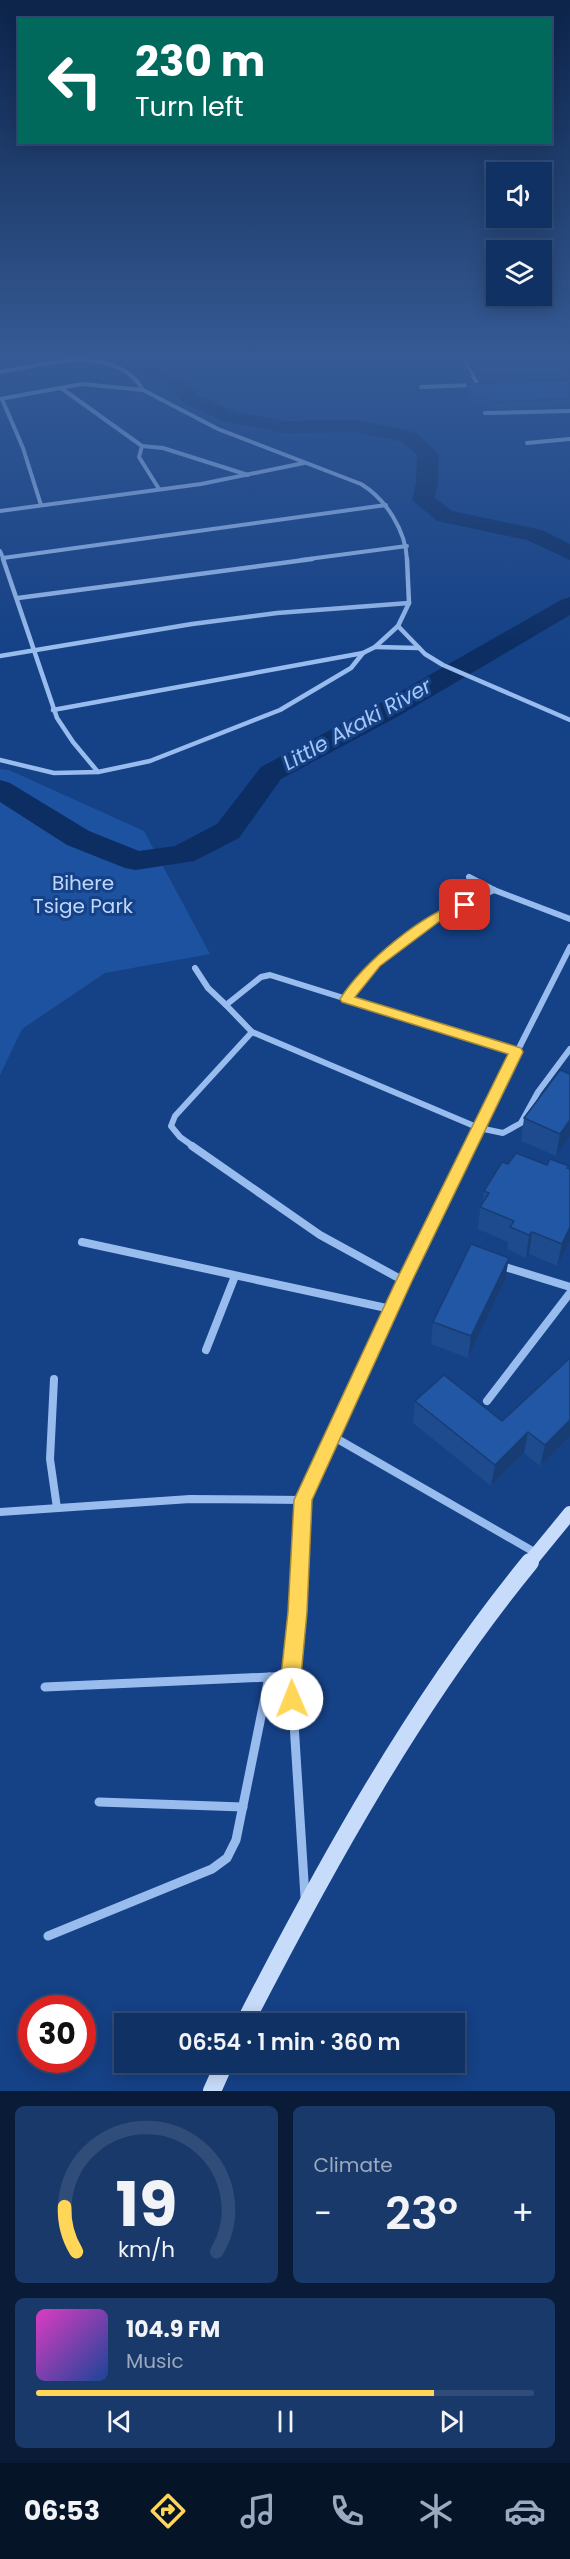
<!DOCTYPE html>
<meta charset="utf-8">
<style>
:root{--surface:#103164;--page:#19396a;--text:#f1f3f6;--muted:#9ca9bf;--line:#304c78;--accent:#ffd657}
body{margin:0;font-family:Poppins,sans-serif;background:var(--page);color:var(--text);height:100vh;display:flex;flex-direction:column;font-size:22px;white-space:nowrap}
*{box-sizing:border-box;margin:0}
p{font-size:20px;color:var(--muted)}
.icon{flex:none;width:33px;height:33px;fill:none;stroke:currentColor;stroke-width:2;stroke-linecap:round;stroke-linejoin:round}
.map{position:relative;height:2091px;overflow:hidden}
.details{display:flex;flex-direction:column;gap:15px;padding:15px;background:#091b37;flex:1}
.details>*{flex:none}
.top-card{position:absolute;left:18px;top:18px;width:534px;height:126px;border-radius:0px;box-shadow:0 3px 15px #0003,0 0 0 2px var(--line);background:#00695c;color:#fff;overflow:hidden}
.buttons{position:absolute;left:486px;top:162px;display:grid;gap:12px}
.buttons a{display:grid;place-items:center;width:66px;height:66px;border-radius:0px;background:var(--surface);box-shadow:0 3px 15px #0003,0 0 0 2px var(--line);font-size:30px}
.speed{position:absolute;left:18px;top:1995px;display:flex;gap:12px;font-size:30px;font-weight:700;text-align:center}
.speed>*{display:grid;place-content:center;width:78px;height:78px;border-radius:50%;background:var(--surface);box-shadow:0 3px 15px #0003,0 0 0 2px var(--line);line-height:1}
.speed .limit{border:9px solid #d22;background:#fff;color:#111}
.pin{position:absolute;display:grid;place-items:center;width:51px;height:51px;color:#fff;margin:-26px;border-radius:12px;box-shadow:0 3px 9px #0006}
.me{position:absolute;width:66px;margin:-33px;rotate:359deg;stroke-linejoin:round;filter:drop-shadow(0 0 4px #0008)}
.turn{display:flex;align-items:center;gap:21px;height:126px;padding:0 18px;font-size:27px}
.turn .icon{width:78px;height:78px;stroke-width:2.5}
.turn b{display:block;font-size:42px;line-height:51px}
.big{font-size:45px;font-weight:600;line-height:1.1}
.details .card{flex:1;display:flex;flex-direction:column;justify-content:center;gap:9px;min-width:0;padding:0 21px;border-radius:9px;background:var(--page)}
.details .dial{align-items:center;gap:0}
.dial svg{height:156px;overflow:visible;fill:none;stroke:var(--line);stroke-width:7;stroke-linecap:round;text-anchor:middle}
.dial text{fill:var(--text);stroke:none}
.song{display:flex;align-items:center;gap:18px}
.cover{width:72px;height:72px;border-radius:9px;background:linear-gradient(135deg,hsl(310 70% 55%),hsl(220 70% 35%))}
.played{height:6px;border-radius:3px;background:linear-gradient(90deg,var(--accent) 80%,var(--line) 80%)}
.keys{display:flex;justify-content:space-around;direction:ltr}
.heat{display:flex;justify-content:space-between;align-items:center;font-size:33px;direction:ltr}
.details .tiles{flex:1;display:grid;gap:15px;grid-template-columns:1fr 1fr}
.card:last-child{grid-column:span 2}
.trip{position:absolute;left:114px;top:2013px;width:351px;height:60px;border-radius:0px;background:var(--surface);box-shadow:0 3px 15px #0003,0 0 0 2px var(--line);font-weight:600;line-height:60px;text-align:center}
.dock{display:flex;height:96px;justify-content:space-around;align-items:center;background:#061428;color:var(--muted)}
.dock .icon{width:42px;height:42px}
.dock .on{color:var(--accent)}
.dock b{font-size:27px;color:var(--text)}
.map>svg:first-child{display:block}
</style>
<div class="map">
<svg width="570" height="2091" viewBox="0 0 570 2091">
<rect width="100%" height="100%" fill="#154186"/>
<polygon fill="#1d52a0" points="0,769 9,770 144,831 210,954 105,973 22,1029 0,1075"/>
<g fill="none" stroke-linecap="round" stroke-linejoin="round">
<g fill="#0d2e63" fill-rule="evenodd">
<polygon points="139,355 158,355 163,373 187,382 197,395 236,412 285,421 355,420 410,431 417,433 439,454 438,483 435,498 452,511 542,530 570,544 570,560 527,540 437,521 412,500 416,483 417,455 403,442 355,432 285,433 224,421 183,403 173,390 148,380"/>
<polygon points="570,597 570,615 397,717 281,779 239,838 194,861 136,870 125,868 67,845 0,802 0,780 10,783 89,831 139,851 175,846 217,824 261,767 377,705 561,600"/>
</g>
<g stroke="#99bcee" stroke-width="4">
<polyline points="461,356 478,385"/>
<polyline points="463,358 475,358"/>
<path d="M0 372C44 364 116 343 143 390"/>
<polyline points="421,387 473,385"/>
<polyline points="61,388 142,446 163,448 248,475"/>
<path d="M0 399 82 384 143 390 218 429 361 484C386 499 406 531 407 560"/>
<polyline points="2,399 23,448 41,505"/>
<polyline points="485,413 570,411"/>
<polyline points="527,443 570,439"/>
<polyline points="142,446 139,457 159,489"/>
<polyline points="0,511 201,484 304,463"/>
<polyline points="0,551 4,560"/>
<polyline points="3,558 386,505"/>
<polyline points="301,560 407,546"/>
</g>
<g stroke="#99bcee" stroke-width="4.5">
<polyline points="3,559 57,718 73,742 98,772 150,761 280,710 351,668 363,653 375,647 398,626"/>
<polyline points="407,559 409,603 398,626 425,654 443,665 570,720"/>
<polyline points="18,598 312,559"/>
<polyline points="375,647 419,648"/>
<polyline points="0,656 192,624 277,613 409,603"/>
<polyline points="53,710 363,653"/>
<polyline points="0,760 54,773 98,772"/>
</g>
<g stroke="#99bcee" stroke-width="6">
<polyline points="469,877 494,890 570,919"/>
<polyline points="195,968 208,988 226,1005"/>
<path d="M346 999C355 988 363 976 372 966 406 932 451 911 494 890"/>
<polyline points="516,1052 270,975 261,977 226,1005 252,1032 479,1128 503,1133 521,1123 538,1092 570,1049"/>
<polyline points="194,1147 180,1137 171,1126 175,1116 252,1032"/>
<polyline points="469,1147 570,947"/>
</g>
<g stroke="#99bcee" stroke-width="8">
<polyline points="192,1146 320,1235 404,1281"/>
<polyline points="82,1242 391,1309"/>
<polyline points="502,1266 570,1287"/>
<polyline points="206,1350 235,1276"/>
<polyline points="54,1379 50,1459 57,1508"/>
<polyline points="487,1401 570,1293"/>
<polyline points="334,1437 536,1553"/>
<polyline points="0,1512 190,1499 303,1500"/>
<polyline points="300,1563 303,1500 469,1146"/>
</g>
<g stroke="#99bcee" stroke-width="9">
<polyline points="300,1562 298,1612 291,1676 305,1897"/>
<polyline points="45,1687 291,1676"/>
<polyline points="99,1802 243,1807"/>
<polyline points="48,1936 212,1869 227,1858 236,1840 269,1677"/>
</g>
<polyline stroke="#c7dbfa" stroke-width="14" points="529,1563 570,1513"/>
<g stroke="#c7dbfa" stroke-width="18">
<path d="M244 2024C327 1863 415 1703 530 1562"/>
<polyline points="212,2091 225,2062"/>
</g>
</g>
<g fill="#1d4b8e">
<polygon points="449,355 460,355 471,375 471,381 462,381 459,375 455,376"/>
<polygon points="570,355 570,378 480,381 469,362 470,356"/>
<polygon points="570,380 570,405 490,408 488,404 473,405 466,390 467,384"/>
<polygon points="570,1074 570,1136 556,1156 521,1141 524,1118"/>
<polygon points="508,1164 569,1166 568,1169 570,1169 570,1241 557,1266 529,1254 526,1258 507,1249 508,1242 478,1229 480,1207 482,1204 484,1191"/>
<polygon points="505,1280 468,1358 431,1344 433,1322"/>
<polygon points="570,1358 570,1437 540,1466 524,1453 491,1486 413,1423 415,1401 502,1421"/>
</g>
<g fill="#183d74">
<polygon points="570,1120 570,1136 556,1156 560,1134"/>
<polygon points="570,1227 570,1241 557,1266 562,1244"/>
<polygon points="532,1232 529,1254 526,1258 529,1235"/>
<polygon points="509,1258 505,1280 468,1358 471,1336"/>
<polygon points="570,1420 570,1437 540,1466 545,1445"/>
<polygon points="528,1432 524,1453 491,1486 495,1465"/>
</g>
<g fill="#2257a5" stroke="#183d74" stroke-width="1.5">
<polygon points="451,355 460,355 471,375 463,375 460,369 455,370"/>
<polygon points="485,355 570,355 570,372 481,375 470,356"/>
<polygon points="570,380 570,399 491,402 488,398 474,398 467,384"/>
<polygon points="560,1070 570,1074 570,1120 560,1134 524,1118"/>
<polygon points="516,1153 547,1165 550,1159 569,1166 567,1168 570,1169 570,1227 562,1244 532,1232 529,1235 510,1227 514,1221 480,1207 489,1193 484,1191 502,1162 508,1164"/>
<polygon points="471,1244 509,1258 471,1336 433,1322"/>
<polygon points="570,1358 570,1420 545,1445 528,1432 495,1465 415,1401 444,1375 502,1421"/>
</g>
<linearGradient id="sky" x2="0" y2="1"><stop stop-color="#0c244a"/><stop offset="0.55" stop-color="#355a95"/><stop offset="1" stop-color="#355a95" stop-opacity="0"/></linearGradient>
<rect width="570" height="648" fill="url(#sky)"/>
<path fill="#ffd657" stroke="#a68b39" stroke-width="1.5" d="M465 901 471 905 469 907 444 918 380 966 355 997 521 1048 523 1052 412 1281 312 1500 307 1612 301 1676 302 1699 299 1706 292 1709 285 1706 282 1699 281 1676 288 1612 294 1500 396 1281 508 1054 342 1002 340 999C363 963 423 912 465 901Z"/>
<g text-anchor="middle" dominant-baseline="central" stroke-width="6" stroke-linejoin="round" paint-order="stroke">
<g font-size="20" fill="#bfd7fb" stroke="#154186">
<text x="83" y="883">Bihere<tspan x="83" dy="23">Tsige Park</tspan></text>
</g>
<g font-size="21" font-style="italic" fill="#a5c6f6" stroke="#154186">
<text transform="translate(357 724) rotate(-29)">Little Akaki River</text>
</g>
</g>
</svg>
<div class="buttons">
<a><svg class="icon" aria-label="sound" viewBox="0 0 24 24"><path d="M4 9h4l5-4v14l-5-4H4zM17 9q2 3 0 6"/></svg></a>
<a><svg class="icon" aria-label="layers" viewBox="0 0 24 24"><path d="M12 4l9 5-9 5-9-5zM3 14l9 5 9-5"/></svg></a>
</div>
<div class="speed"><div class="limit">30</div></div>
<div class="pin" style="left:465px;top:905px;background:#d93025"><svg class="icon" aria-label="arrive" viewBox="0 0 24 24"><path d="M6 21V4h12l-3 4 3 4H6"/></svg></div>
<svg class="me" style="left:292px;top:1699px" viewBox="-20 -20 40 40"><circle r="19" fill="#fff"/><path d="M0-13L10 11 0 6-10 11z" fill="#ffd657"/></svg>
<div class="trip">06:54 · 1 min · 360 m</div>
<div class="top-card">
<div class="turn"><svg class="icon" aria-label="left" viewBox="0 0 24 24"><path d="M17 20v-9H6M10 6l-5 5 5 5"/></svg><div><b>230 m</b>Turn left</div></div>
</div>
</div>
<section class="details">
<div class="tiles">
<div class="card dial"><svg viewBox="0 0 100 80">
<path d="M14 69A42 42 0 1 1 86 69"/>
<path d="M14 69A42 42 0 0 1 8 46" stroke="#ffd657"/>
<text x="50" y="56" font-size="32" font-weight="700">19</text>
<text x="50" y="72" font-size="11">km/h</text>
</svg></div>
<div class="card"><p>Climate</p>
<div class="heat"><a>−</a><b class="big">23°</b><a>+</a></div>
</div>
<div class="card">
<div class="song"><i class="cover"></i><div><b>104.9 FM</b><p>Music</p></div></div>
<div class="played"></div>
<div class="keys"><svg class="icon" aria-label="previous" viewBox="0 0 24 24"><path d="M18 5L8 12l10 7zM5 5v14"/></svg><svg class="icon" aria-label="pause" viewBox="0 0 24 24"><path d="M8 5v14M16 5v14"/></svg><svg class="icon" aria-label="next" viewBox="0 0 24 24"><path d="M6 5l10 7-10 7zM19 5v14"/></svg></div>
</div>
</div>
</section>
<nav class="dock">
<b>06:53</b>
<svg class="icon on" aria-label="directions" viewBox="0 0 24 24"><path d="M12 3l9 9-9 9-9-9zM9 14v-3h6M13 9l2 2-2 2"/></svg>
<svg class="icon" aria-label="music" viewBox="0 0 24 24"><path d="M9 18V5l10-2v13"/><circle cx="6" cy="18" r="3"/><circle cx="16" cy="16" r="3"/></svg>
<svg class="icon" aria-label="phone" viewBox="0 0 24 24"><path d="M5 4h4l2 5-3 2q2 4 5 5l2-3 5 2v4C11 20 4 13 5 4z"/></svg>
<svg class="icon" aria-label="climate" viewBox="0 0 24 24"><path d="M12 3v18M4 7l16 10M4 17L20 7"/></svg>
<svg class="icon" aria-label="car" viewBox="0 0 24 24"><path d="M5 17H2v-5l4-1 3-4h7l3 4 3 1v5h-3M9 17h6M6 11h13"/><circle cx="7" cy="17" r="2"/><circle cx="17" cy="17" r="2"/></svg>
</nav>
